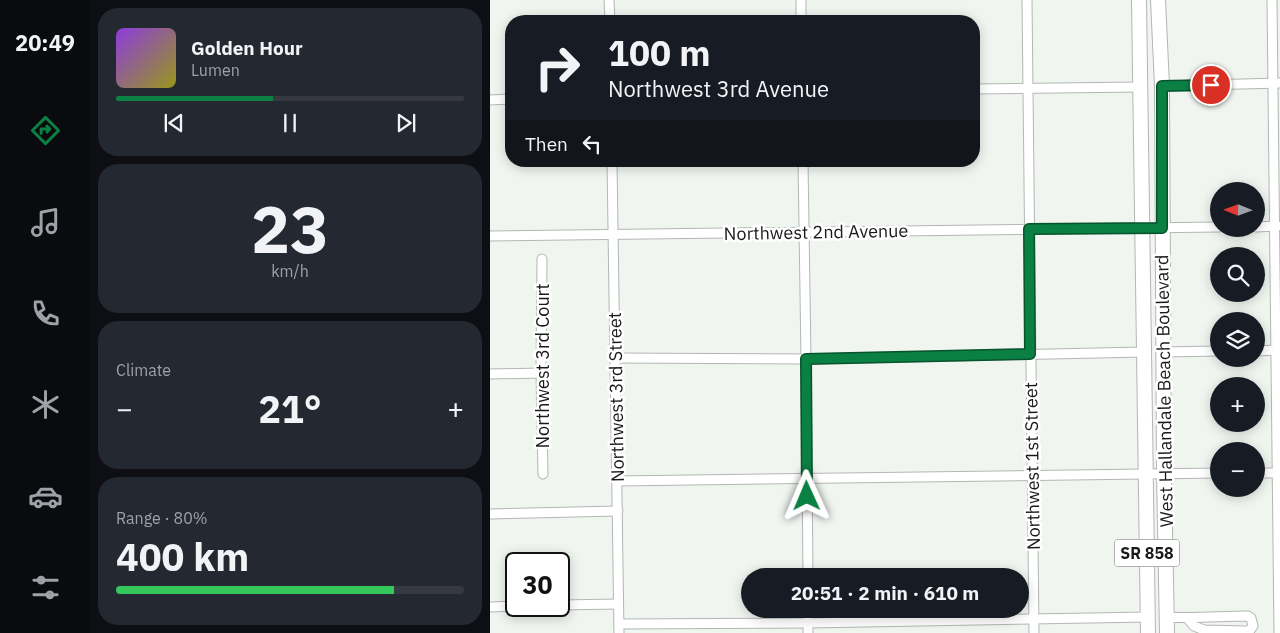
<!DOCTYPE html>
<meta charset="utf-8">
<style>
:root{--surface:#171b24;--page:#242831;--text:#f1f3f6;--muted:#9ea1a6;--line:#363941;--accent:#0b8043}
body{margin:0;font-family:"IBM Plex Sans",sans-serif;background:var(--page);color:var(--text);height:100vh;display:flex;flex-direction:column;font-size:19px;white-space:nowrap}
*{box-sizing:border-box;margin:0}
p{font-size:16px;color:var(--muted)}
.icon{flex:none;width:28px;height:28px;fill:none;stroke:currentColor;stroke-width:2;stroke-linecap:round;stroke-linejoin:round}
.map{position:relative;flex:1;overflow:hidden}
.sheet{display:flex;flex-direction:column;gap:8px;padding:8px;background:#0d0f14;width:400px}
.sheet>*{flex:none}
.hud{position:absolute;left:15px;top:15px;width:475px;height:152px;border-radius:20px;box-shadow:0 2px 12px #0003;background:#171b24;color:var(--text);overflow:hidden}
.needle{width:32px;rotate:271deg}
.buttons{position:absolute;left:720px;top:182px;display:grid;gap:10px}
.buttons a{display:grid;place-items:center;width:55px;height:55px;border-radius:50%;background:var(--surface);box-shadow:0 2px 12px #0003;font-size:25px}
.speed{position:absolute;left:15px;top:552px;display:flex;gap:10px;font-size:25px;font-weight:700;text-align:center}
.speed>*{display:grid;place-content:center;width:65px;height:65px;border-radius:50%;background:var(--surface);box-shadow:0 2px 12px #0003;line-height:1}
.speed .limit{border:2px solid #111;border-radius:8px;background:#fff;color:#111}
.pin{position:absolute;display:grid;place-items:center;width:42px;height:42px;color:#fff;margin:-21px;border:2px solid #fff;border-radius:50%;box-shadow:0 1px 5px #0007}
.me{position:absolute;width:55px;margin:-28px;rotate:359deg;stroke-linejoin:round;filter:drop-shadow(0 0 4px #0008)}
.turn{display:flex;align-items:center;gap:18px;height:105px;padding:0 20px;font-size:22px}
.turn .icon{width:65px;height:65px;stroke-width:2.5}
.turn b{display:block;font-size:35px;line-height:42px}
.then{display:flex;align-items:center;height:48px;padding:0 20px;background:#0003;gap:10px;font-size:19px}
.big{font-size:38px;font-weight:700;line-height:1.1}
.sheet .card{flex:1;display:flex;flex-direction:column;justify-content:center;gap:8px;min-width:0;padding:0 18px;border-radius:20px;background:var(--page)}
.sheet .dial{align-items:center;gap:0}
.dial b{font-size:65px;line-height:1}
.song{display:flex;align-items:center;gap:15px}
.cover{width:60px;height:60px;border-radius:8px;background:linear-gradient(135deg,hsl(270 70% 55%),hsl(60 70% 35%))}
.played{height:5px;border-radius:2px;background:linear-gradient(90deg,var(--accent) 45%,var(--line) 45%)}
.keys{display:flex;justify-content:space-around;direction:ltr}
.heat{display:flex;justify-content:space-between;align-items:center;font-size:28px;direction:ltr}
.charge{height:8px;border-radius:4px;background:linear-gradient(90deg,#34c759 80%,var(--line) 0)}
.trip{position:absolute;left:251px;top:568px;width:288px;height:50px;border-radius:25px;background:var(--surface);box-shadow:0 2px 12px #0003;font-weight:700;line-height:50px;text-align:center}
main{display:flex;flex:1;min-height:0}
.tabs{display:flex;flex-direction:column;width:90px;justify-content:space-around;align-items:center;background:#090b0e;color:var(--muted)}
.tabs .icon{width:35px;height:35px}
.tabs .selected{color:var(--accent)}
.tabs b{font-size:22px;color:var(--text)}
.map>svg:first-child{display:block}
</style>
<main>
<nav class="tabs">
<b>20:49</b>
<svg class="icon selected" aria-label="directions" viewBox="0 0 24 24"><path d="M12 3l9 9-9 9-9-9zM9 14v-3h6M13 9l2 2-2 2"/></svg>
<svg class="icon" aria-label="music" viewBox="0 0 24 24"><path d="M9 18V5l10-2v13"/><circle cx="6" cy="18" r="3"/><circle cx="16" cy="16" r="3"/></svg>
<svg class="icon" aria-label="phone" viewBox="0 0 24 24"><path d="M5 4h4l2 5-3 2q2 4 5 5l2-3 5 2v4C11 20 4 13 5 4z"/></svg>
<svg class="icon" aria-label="climate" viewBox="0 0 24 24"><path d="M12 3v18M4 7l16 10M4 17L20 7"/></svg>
<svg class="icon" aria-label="car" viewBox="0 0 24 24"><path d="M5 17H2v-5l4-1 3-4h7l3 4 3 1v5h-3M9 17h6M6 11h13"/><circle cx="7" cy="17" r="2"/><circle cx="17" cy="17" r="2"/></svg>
<svg class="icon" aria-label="filters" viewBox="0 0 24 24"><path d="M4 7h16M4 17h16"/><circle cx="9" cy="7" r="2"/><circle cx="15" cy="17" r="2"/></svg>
</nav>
<section class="sheet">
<div class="card">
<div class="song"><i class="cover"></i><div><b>Golden Hour</b><p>Lumen</p></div></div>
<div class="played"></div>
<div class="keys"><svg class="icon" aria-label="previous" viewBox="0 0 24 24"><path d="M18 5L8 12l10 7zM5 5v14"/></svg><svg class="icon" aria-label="pause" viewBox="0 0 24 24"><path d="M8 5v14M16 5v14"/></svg><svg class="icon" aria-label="next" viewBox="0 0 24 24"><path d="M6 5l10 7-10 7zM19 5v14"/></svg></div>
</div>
<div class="card dial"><b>23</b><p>km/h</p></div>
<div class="card"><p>Climate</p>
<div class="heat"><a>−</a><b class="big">21°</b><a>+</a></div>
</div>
<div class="card"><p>Range · 80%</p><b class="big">400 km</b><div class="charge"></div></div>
</section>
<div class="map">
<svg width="790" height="633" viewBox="0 0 790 633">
<rect width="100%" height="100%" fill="#f0f5f0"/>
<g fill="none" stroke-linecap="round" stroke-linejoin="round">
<defs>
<g id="street">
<polyline points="119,0 120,21"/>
<polyline points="537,0 544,633"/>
<polyline points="782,0 789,633"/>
<polyline points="311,21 311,0"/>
<polyline points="672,86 790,83"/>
<polyline points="484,89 650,87"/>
<polyline points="0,100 21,99"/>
<polyline points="122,161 129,633"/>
<polyline points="313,161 316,359 318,576"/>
<polyline points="766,227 788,226"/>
<polyline points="0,236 729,227"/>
<polyline points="52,259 51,373 53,474"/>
<polyline points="766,351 790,350"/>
<polyline points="673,352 729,351"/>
<polyline points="125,358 316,359 653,352"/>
<polyline points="0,374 51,373"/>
<polyline points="766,473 790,473"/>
<polyline points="127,481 729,473"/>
<polyline points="0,514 128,511"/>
<polyline points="69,605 128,604"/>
<polyline points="0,607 26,606"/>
<polyline points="318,609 318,633"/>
<path d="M677 617C704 619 731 616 758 616L761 618 763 626 760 630 756 631 714 630 704 626 698 619"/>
<polyline points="129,624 318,623 658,617"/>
</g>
<g id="primary">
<polyline points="649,0 658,633"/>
<polyline points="668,0 672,86 674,474 677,633"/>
</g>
</defs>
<use href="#street" stroke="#b3b7b3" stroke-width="11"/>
<use href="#primary" stroke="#b3b7b3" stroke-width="16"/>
<use href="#street" stroke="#fff" stroke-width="9"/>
<use href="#primary" stroke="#fff" stroke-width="14"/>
</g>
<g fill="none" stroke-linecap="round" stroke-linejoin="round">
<defs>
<polyline id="route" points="317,496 316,359 540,354 539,229 672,228 672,86 721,85"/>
</defs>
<use href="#route" stroke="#07532c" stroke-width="12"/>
<use href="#route" stroke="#0b8043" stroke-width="9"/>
</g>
<g text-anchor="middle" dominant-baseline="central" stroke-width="5" stroke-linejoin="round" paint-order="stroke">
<rect fill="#fff" stroke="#5e5f5e" stroke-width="1" x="624.5" y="539.5" width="65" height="27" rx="4"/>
<g font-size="16" font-weight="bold" fill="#191a19">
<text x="657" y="553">SR 858</text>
</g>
<g font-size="18" fill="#191a19" stroke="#fff">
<text transform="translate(326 232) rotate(-1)">Northwest 2nd Avenue</text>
<text transform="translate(52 366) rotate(-90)">Northwest 3rd Court</text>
<text transform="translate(674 391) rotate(-91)">West Hallandale Beach Boulevard</text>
<text transform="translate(126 397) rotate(-91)">Northwest 3rd Street</text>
<text transform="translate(542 466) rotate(-91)">Northwest 1st Street</text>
</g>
</g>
</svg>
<div class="buttons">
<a><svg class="needle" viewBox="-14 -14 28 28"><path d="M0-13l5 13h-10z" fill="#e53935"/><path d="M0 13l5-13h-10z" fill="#9ea1a6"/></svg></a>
<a><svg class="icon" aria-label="search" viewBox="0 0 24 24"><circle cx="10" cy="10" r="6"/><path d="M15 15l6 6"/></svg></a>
<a><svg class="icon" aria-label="layers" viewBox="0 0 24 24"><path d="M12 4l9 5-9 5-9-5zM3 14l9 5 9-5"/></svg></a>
<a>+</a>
<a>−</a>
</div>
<div class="speed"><div class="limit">30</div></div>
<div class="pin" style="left:721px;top:85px;background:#d93025"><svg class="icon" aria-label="arrive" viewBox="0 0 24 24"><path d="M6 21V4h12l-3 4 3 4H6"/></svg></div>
<svg class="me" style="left:317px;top:496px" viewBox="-20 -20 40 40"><path d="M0-17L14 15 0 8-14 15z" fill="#0b8043" stroke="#fff" stroke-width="4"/></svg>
<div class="trip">20:51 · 2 min · 610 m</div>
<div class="hud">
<div class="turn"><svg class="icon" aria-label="right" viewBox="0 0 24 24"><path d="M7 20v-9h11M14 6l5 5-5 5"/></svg><div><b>100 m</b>Northwest 3rd Avenue</div></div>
<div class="then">Then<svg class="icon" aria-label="left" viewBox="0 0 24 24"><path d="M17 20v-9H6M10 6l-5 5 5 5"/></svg></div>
</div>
</div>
</main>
